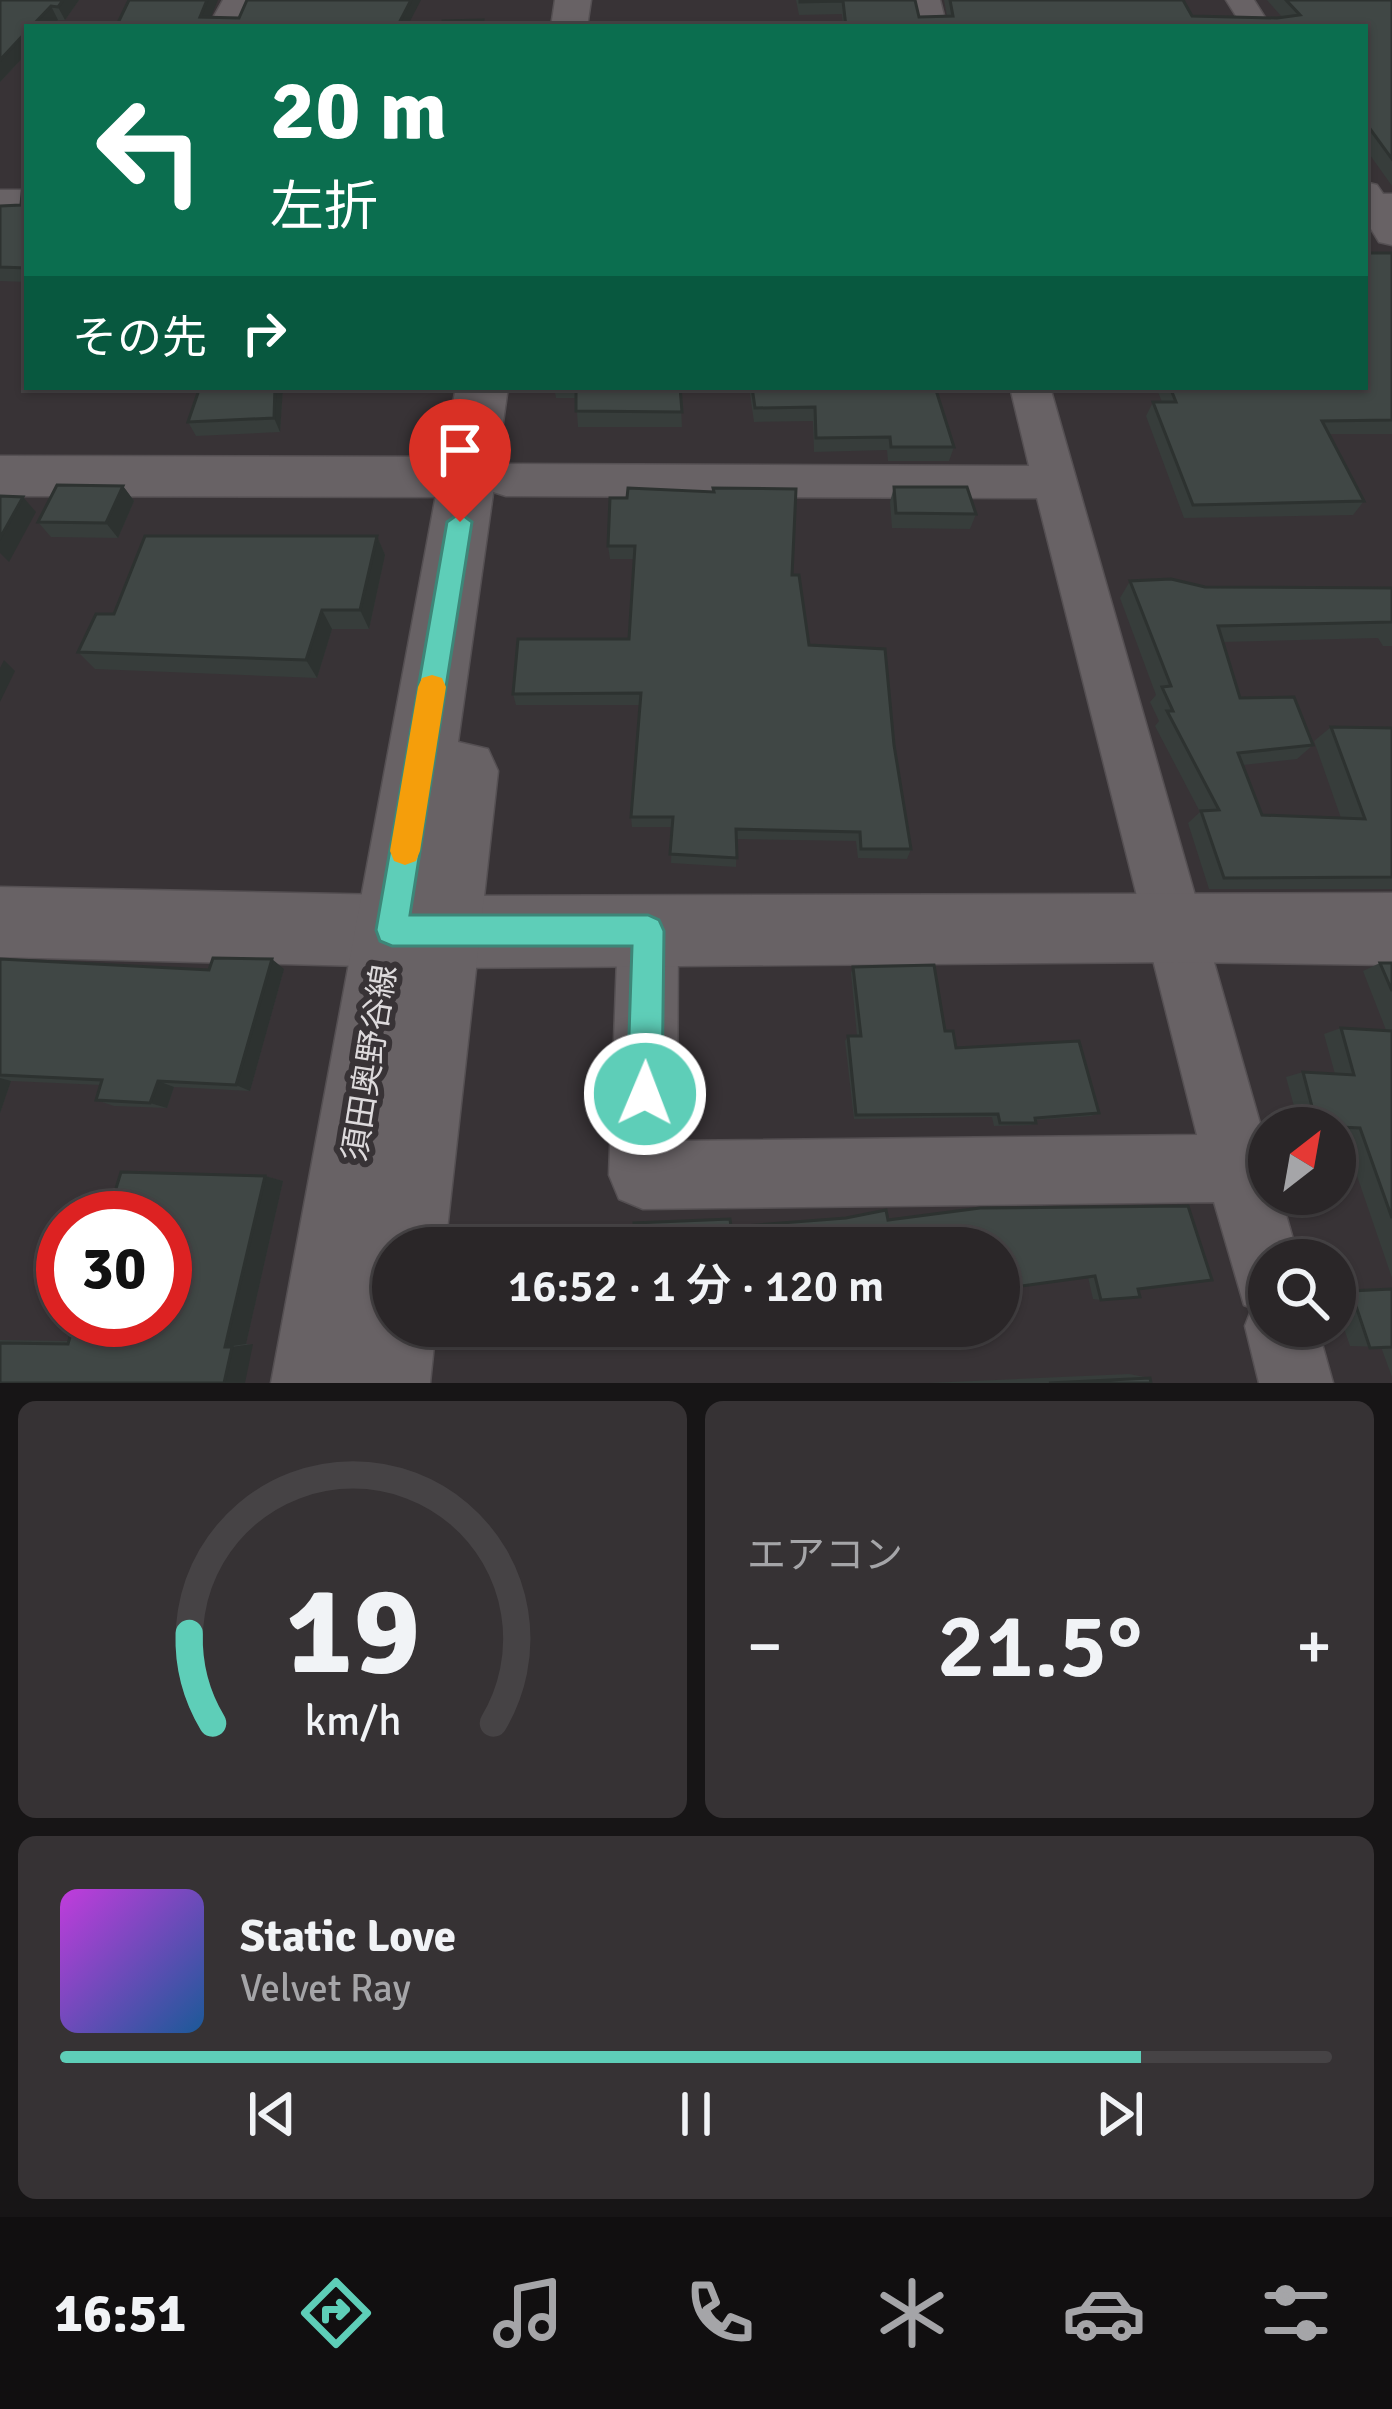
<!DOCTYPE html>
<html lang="ja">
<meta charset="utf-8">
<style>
:root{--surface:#2a2628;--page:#363234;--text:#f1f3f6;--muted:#a5a5a8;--line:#464345;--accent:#5eceb8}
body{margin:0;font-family:Signika,"Noto Sans JP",sans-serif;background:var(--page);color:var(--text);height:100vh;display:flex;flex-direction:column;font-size:45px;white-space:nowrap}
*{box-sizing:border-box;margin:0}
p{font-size:39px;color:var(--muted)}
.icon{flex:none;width:66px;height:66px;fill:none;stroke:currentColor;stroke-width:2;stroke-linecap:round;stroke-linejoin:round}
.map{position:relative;height:1383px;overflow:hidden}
.drawer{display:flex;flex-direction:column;gap:18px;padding:18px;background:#171516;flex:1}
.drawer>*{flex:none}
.banner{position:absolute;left:24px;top:24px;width:1344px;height:366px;border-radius:0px;box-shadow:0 3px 9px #0004,0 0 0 3px var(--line);background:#0b6e4f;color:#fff;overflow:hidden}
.needle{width:78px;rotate:31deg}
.fabs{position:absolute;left:1248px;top:1107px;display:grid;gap:24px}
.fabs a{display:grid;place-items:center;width:108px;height:108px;border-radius:50%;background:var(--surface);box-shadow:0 3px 9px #0004,0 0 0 3px var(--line);font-size:60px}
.speed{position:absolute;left:36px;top:1191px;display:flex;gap:24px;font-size:60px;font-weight:700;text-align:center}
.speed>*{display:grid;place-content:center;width:156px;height:156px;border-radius:50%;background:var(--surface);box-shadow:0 3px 9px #0004,0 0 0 3px var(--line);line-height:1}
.speed .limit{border:18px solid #d22;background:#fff;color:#111}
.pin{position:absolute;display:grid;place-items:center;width:102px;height:102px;color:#fff;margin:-123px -51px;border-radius:50% 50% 50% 0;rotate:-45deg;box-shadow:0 0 12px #0007}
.pin .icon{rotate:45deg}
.me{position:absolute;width:132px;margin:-66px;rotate:1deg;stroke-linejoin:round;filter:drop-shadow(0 0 9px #0008)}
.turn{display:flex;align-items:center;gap:42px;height:252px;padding:0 48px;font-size:54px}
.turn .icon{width:156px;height:156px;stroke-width:2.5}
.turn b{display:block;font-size:84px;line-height:102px}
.then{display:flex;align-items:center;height:114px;padding:0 48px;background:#0003;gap:24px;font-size:45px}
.big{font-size:90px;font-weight:600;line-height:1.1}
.drawer .tile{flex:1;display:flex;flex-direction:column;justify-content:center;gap:18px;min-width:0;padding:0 42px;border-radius:18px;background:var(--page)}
.drawer .dial{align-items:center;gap:0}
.dial svg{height:312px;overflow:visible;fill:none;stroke:var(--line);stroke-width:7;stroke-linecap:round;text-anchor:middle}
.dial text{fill:var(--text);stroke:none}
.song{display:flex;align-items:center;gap:36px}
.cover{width:144px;height:144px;border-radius:18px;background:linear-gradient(135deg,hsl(290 70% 55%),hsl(210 70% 35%))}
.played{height:12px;border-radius:6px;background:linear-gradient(90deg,var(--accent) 85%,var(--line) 85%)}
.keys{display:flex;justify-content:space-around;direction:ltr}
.heat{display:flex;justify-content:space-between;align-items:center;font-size:66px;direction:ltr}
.drawer .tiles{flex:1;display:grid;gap:18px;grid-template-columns:1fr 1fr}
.tile:last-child{grid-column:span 2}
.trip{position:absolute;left:372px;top:1227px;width:648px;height:120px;border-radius:60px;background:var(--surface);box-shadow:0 3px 9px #0004,0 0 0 3px var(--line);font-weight:600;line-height:120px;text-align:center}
.tab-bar{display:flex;height:192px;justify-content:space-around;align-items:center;background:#110f10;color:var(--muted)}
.tab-bar .icon{width:84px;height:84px}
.tab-bar .current{color:var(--accent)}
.tab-bar b{font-size:54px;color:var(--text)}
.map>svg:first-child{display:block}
</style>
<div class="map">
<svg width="1392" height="1383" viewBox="0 0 1392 1383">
<rect width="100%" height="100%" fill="#383336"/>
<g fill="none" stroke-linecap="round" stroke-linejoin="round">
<defs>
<g id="minor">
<polygon points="912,0 940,0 947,27 919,27"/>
<polygon points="1226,0 1254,0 1271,27 1243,27"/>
<polygon points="1365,182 1377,185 1392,207 1392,245 1379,242 1365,219"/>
<polygon points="1010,387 1050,387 1269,1155 1269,1194 1280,1194 1299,1260 1269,1260 1269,1326 1317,1326 1333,1383 1259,1383 1245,1326 1252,1308 1244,1305 1214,1202 643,1209 619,1199 609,1175 618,931 627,910 648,902 669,910 678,931 677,1141 1197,1135 1037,498 506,496 490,491 484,480 490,469 506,464 1029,466"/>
</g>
<g id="tertiary">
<polygon points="223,0 257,0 244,27 208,27"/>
<rect x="0" y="190" width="27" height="26"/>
<rect x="1365" y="194" width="27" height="26"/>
<polygon points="0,456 467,457 486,463 494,477 486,491 467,497 0,496"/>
<polygon points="0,887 440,896 1392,893 1392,965 1176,962 440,968 0,957"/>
</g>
<g id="secondary">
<polygon points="555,0 591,0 587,27 551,27"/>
<polygon points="456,387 508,387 458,742 488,749 498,771 445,1248 393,1248 393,1326 436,1326 430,1383 271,1383"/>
</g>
</defs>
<use href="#minor" stroke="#555053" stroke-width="3"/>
<use href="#tertiary" stroke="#555053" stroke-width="3"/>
<use href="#secondary" stroke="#555053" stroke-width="3"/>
<use href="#minor" fill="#686265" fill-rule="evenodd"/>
<use href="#tertiary" fill="#686265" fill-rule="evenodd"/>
<use href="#secondary" fill="#686265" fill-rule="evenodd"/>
</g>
<g fill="#373d3b">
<polygon points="0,0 79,0 65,20 58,20 51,27 27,27 27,53 0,82"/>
<polygon points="796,0 915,0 919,17 947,16 944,0 1183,0 1192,16 1282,17 1267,0 1392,0 1392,186 1365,148 1365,27 843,27 842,14 799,15"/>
<polygon points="27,172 27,282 0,281 0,206 21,205"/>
<polygon points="1392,253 1392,434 1329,434 1364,501 1353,515 1184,518 1146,416 1153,402 1162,402 1156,387 1365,387"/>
<polygon points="200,387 283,387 280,432 196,436 188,422"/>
<polygon points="554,387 680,387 682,427 578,427 576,398 556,398"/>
<polygon points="749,387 935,387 954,447 949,461 888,461 887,450 814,452 813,421 754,422"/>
<polygon points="123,486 134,501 118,538 51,537 38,522"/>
<polygon points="894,487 976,514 970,529 892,528 890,502"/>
<polygon points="610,498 792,575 809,645 894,745 911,849 907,859 858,858 856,841 737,839 736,867 671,863 672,827 632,827 631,817 640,705 516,705 513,694 629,639 634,559 610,559 608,546"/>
<polygon points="377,536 385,555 369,629 332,629 317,678 95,669 78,652 114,614"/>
<polygon points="1130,581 1205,587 1392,588 1392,646 1383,646 1378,638 1222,642 1240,698 1313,745 1297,759 1243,765 1262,815 1341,818 1314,741 1331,727 1392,728 1392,889 1209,889 1188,823 1200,812 1155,726 1159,721 1150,702 1156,695 1120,598"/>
<polygon points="0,959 209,970 284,969 250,1091 174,1087 167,1108 114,1106 96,1100 101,1085 11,1081 0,1113"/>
<polygon points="1380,963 1392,963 1392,1278 1342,1132 1335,1132 1335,1128 1300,1128 1286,1077 1303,1072 1335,1074 1324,1034 1341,1028 1386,1030 1363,971"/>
<polygon points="853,967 945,1031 956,1048 1099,1113 1091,1116 1035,1120 1036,1123 1030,1125 994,1126 992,1117 854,1119 845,1041 848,1036 857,1036 851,973"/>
<polygon points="265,1176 283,1181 246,1344 253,1344 0,1383 0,1340 69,1341"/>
<polygon points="888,1220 1138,1289 1101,1300 1093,1299 1088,1277 731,1227"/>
<polygon points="1392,1288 1392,1377 1381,1347 1350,1346 1335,1302 1335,1290"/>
<polygon points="1129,1374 1150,1378 1151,1383 928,1383"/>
</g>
<g fill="#2d3230">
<polygon points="63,0 79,0 65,20 58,7"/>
<polygon points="207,0 218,0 207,27 200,17"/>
<polygon points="411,0 421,0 407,27 397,27"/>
<polygon points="51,6 58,20 51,27 31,27"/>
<polygon points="27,31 27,53 0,82 0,60"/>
<polygon points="275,387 283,387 280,432 274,418"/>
<polygon points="123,486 134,501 118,538 106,523"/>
<polygon points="23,497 36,512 9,562 0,553 0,538"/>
<polygon points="377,536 385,555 369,629 360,610"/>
<polygon points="322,610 332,629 317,678 306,660"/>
<polygon points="4,660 15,671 0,702 0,668"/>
<polygon points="272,959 284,969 250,1091 236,1085"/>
<polygon points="0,1078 11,1081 0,1113"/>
<polygon points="158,1081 174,1087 167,1108 150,1103"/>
<polygon points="265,1176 283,1181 246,1344 225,1347"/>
<polygon points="253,1344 245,1383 224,1383 232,1347"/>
</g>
<g fill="#404745" stroke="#2d3230" stroke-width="3">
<polygon points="0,0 63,0 58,7 51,6 31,27 27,27 27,31 0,60"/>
<polygon points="129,0 207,0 200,17 239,18 247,0 411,0 397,27 116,27"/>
<polygon points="800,0 915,0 919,17 953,16 950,0 1183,0 1192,16 1277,18 1300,15 1286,0 1392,0 1392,159 1365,122 1365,27 846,27 843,1 800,2"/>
<polygon points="483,20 482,27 443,27 443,21"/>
<polygon points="27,172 27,268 0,267 0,206 21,205 23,182"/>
<polygon points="1365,253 1392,253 1392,420 1322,421 1364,501 1193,505 1153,402 1176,402 1170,387 1365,387"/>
<polygon points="200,387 275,387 274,418 188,422"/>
<polygon points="576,387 680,387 682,412 576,411"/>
<polygon points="752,387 935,387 954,447 891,447 890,437 816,438 815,407 755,408"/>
<polygon points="57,485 123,486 106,523 38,522"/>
<polygon points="894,487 967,487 976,514 896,513"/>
<polygon points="628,488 714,492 713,488 796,489 792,575 799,575 809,645 885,649 894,745 911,849 861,849 860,832 736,829 737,858 670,854 673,817 631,817 641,693 513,694 518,639 629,639 635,546 608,546 610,498 627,498"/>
<polygon points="0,496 23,497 0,538"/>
<polygon points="145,536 377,536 360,610 322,610 306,660 78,652 96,614 114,614"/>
<polygon points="1171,579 1205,587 1392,588 1392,622 1218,626 1240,698 1294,697 1313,745 1238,753 1262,815 1365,819 1331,727 1392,728 1392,877 1224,878 1201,811 1219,810 1167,711 1173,711 1162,687 1171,686 1130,581"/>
<polygon points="213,958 272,959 236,1085 158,1081 150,1103 96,1100 102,1080 0,1075 0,959 209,970"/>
<polygon points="1380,963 1392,963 1392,991"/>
<polygon points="934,965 945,1031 953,1031 956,1048 1079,1041 1099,1113 1035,1118 1036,1123 1000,1123 998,1114 856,1115 848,1036 861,1036 853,967"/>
<polygon points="1341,1028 1392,1031 1392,1218 1360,1128 1317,1126 1303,1072 1354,1075"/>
<polygon points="121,1172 265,1176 225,1347 232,1347 224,1383 0,1383 0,1343 68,1344 75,1320 165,1320 165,1218 107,1218"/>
<polygon points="1188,1206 1212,1280 1138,1289 1140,1297 1101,1300 1095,1276 999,1289 999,1248 634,1248 634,1223 730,1219 731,1227 846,1218 886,1210 888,1220 980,1208"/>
<polygon points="1392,1289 1392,1347 1370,1348 1351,1291"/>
<polygon points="1150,1378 1151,1383 1049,1383"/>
</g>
<polygon fill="#5eceb8" stroke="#3d8678" stroke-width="3" points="460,513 472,522 410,915 648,915 659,920 664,931 662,1094 657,1106 645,1111 632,1106 627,1094 632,946 392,946 380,941 376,930 447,522"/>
<polygon fill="#f59e0b" points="432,675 442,678 446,687 420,851 416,861 405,865 394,861 390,851 418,687 422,678"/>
<g text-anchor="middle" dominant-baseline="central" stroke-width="12" stroke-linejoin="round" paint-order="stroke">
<g font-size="33" fill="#dddadc" stroke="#383336">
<text transform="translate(370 1063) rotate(-81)">須田奥野谷線</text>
</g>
</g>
</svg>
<div class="fabs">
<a><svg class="needle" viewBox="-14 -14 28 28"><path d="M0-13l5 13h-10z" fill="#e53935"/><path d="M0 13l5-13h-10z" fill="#a5a5a8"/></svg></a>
<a><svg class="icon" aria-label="search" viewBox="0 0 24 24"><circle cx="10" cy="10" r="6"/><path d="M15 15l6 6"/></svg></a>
</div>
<div class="speed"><div class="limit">30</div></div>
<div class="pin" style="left:460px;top:522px;background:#d93025"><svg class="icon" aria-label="arrive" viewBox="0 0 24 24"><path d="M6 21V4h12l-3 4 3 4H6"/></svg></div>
<svg class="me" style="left:645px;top:1094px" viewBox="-20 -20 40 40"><circle r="17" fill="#5eceb8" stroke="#fff" stroke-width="3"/><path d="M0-11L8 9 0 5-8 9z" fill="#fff"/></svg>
<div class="trip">16:52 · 1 分 · 120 m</div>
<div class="banner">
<div class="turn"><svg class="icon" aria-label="left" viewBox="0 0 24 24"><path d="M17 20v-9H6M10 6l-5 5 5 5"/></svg><div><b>20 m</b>左折</div></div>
<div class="then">その先<svg class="icon" aria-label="right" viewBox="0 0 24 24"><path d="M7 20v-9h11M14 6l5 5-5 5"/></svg></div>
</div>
</div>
<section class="drawer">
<div class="tiles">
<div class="tile dial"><svg viewBox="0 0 100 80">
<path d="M14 69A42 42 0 1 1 86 69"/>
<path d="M14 69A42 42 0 0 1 8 46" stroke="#5eceb8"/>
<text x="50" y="56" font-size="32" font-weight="700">19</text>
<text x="50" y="72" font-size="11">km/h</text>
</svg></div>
<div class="tile"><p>エアコン</p>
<div class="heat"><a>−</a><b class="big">21.5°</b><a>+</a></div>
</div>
<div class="tile">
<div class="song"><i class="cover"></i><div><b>Static Love</b><p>Velvet Ray</p></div></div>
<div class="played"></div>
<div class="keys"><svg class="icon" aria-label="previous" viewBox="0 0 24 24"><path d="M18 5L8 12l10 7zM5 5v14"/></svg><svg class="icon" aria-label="pause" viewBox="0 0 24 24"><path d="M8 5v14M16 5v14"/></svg><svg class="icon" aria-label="next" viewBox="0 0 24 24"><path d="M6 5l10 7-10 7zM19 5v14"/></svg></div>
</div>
</div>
</section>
<nav class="tab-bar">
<b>16:51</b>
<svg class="icon current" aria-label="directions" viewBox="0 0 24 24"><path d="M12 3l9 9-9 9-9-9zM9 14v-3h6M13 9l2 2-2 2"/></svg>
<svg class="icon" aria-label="music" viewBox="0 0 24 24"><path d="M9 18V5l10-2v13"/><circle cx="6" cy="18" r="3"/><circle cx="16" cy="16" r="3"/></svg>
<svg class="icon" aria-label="phone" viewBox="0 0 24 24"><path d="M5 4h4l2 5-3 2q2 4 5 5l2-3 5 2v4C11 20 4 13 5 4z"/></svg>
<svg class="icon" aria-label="climate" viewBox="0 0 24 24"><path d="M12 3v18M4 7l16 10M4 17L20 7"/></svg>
<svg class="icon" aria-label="car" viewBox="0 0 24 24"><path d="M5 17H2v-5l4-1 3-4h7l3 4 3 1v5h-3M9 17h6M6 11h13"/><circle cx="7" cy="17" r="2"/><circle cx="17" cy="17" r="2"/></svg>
<svg class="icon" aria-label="filters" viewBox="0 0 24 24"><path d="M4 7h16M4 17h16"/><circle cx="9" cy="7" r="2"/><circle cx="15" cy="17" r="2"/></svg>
</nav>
